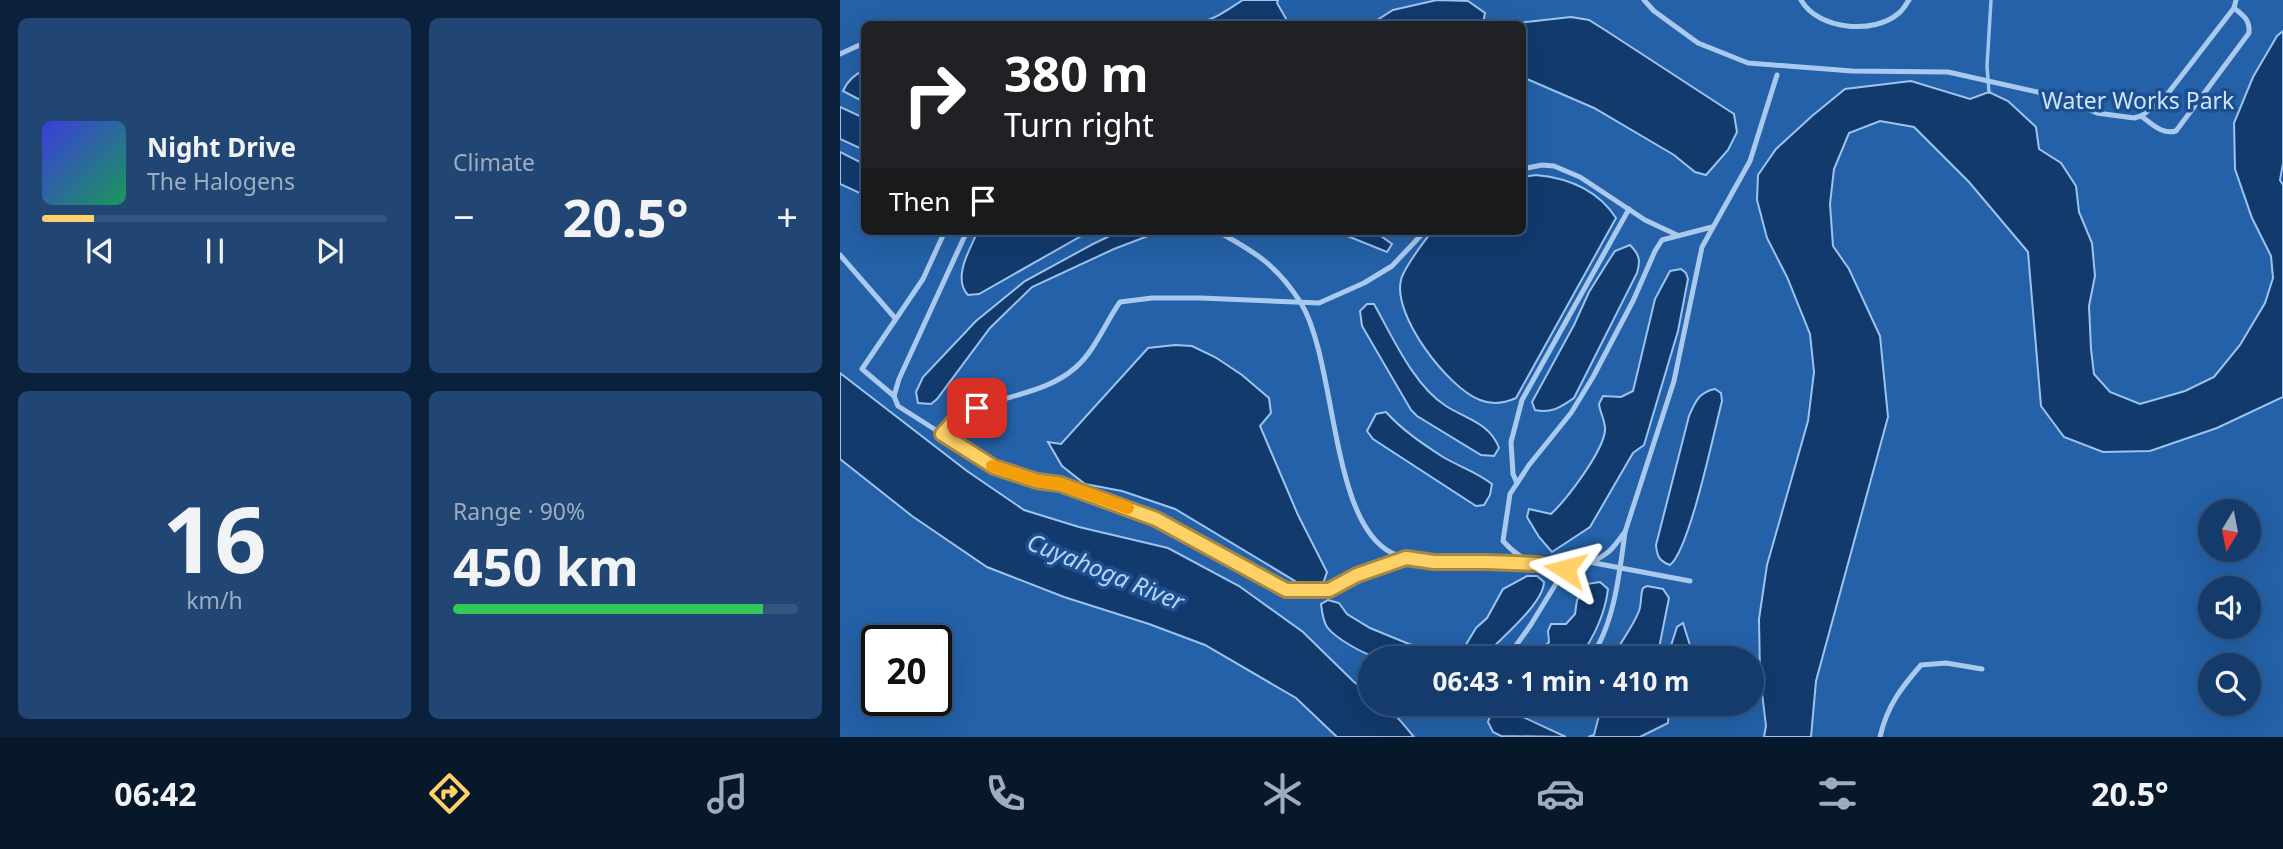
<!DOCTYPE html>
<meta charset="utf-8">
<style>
:root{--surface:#143b6b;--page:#214673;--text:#f1f3f6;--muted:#9dadc1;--line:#33557e;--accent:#ffd166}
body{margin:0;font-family:"Noto Sans",sans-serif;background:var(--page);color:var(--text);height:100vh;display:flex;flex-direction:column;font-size:26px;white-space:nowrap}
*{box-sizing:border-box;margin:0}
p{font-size:23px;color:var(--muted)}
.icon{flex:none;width:38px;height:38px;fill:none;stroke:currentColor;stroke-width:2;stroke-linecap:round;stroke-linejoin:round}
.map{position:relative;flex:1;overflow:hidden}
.sheet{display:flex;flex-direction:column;gap:18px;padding:18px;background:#0b203b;width:840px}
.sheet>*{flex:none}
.hud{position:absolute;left:21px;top:21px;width:665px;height:214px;border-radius:10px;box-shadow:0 7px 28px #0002,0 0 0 2px var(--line);background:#202124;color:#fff;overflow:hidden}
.needle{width:46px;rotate:190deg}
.fabs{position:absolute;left:1358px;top:499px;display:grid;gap:14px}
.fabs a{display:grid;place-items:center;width:63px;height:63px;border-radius:50%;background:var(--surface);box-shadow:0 7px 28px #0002,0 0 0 2px var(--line);font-size:35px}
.speed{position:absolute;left:21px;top:625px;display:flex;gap:14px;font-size:35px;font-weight:700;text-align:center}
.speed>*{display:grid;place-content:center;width:91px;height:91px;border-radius:50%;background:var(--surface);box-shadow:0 7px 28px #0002,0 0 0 2px var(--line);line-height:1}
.speed .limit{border:4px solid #111;border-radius:10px;background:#fff;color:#111}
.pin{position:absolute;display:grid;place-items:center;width:60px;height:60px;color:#fff;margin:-30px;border-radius:14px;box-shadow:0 4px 10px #0006}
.me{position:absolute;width:77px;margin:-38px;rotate:279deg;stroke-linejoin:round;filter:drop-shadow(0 0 5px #0008)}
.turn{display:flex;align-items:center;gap:24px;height:147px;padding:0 28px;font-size:32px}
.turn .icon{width:91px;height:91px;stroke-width:2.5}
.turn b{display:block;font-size:49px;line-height:60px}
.then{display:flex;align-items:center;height:66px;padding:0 28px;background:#0003;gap:14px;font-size:26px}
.big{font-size:52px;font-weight:700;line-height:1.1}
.sheet .widget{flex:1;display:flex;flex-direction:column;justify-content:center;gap:10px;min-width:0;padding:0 24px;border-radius:10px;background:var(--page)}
.sheet .dial{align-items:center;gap:0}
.dial b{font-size:91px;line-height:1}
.song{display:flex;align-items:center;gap:21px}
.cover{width:84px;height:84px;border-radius:10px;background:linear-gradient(135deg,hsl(240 70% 55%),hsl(150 70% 35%))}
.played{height:7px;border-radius:4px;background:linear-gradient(90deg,var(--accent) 15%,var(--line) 15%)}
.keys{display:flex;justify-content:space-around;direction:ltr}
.heat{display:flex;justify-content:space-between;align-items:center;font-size:38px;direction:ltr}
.charge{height:10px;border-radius:5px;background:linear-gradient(90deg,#34c759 90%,var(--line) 0)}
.sheet .tiles{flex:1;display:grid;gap:18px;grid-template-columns:repeat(2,1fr)}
.trip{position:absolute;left:518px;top:646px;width:406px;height:70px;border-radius:35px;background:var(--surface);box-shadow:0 7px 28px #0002,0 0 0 2px var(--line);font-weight:700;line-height:70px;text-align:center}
.tabs{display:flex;height:112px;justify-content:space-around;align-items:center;background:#08182b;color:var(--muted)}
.tabs .icon{width:49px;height:49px}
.tabs .on{color:var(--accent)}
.tabs b{font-size:32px;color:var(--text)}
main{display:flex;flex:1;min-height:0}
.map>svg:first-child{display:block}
</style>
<main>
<section class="sheet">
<div class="tiles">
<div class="widget">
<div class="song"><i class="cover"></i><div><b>Night Drive</b><p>The Halogens</p></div></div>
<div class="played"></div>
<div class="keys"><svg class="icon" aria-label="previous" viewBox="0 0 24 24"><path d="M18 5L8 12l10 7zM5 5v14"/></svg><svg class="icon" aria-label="pause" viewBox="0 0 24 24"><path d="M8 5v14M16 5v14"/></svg><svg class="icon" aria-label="next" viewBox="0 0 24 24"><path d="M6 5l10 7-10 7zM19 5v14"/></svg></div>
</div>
<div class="widget"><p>Climate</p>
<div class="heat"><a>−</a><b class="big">20.5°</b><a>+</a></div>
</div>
<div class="widget dial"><b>16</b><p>km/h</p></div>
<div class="widget"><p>Range · 90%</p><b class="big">450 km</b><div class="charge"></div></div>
</div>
</section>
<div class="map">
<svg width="1443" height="737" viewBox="0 0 1443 737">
<rect width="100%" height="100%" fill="#1b4f8f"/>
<path fill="#2461a8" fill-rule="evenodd" d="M0 0H1443V31L1437 36 1412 218 1431 256 1433 278 1425 303 1400 345 1374 377 1345 390 1300 404 1270 392 1254 374 1251 349 1249 306 1255 276 1252 244 1239 212 1236 186 1221 163 1199 149 1168 101 1149 92 1130 99 1071 81 918 175 917 199 927 238 993 246 990 204 994 169 1009 133 1040 121 1074 127 1129 182 1189 252 1198 355 1310 451 1377 428 1443 397V737H0ZM24 24H682V231H24ZM1370 511H1409V550H1370ZM1370 588H1409V626H1370ZM37 640H96V700H37ZM530 658H912V704H530ZM1370 665H1409V704H1370Z"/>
<g fill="#123a6d" stroke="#9cc4f0" stroke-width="2">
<path d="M403 0H438L437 3 449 24H338C346 22 353 24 361 22 376 19 390 8 403 0Z"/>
<polygon points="597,0 628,1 645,13 643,24 531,24 553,10"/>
<polygon points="731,17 749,20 765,30 894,114 897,132 888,150 866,175 855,172 834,155 754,108 687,79 683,83 682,24 668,24"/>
<polygon points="1443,31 1443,163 1440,180 1443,185 1443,397 1377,428 1310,451 1263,452 1224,437 1201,406 1188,252 1129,182 1074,127 1040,121 1009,133 994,169 990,204 993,246 1009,269 1040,336 1048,417 976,681 971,737 924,737 926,726 920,676 919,619 927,565 968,421 974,372 970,334 947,277 927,238 917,200 918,175 936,149 972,116 1005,89 1071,81 1130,99 1149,92 1168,101 1196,127 1199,149 1221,163 1236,186 1239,212 1252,243 1255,276 1249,306 1251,349 1254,374 1270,392 1300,404 1345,391 1374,377 1400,345 1425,303 1433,278 1431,256 1412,218 1395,169 1394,123 1413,77 1437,36"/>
<path d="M23 71 24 72V102L3 91C7 82 13 75 23 71Z"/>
<polygon points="0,107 24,118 24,150 0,139"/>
<polygon points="0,152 24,164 24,195 0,184"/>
<path d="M696 175C728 178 758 190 776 218L676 398C665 403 652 405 640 400 608 388 552 315 561 280 563 270 585 239 593 231H682L683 177Z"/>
<path d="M138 231H250L139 294 128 295C112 278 130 249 138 231Z"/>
<polygon points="280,231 321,231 274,249 192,287 150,328 97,399 91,404 78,403 76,392 83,377 136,321 185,281 253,244"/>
<polygon points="495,231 534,231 552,244 547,252"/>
<path d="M790 245C799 254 801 260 797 273L734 398C721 407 711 414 695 410L692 402 734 325 749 292 769 260 775 251Z"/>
<path d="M841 269 846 273 848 279 838 331 804 445 793 453 750 527 712 552 699 537 687 517 689 509 711 514C727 499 762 453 765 431 766 422 760 413 759 404L763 396 781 397 793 391 815 299 830 271Z"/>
<path d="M527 304H534C552 336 574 386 606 406 626 419 650 423 659 448L654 456 641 455 577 416 571 410 522 326 520 311Z"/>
<polygon points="335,345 352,346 375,357 402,375 429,398 431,413 420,426 458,515 487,572 484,581 478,587 465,587 335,509 282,491 245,484 222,466 208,442 221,444 308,348"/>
<path d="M0 373 127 471 184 510 239 527 328 548 399 586 463 632 513 681 530 695V704C550 704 562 723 574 737H497L456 698 365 645 309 624 224 597 147 567 72 516 0 459Z"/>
<path d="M875 389 881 393 882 401C874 431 850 549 830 565 819 561 817 556 816 545L849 416C855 402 859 392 875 389Z"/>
<path d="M546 412C562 430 583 444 603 457 620 467 637 472 652 484L650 495 644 505 636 506 533 439 527 431 536 414Z"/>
<path d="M687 576H697L704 582C703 605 659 639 643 658H538C524 654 496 639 487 627 483 621 482 612 481 604L488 600 499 603 507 614 530 628 569 644 612 654 624 648 636 628 647 618 663 589Z"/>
<path d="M760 582 768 589C765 615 754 637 739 658H692L709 642 708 631 711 624H726L735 614 737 600 747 584Z"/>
<path d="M807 586 823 589 829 598 817 658H773C780 642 793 627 799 611 802 603 800 595 803 588Z"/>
<polygon points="843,623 854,658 827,658 837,627"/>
<polygon points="762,704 803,704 805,710 814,704 829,704 828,723 800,737 748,737 754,735"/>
<polygon points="657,705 726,737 661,736 653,732 648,722 651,713"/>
</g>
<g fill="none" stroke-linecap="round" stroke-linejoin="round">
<polyline stroke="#9cc4f0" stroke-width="3.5" points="1149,92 1147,66 1151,0"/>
<g stroke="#a9c9ee" stroke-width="5">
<polyline points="804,0 814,11 858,43 908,63 1012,71 1108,72 1220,97 1257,113 1294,118 1301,116 1322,101 1394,8 1396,0"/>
<path d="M961 0C978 30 1034 35 1059 13 1063 10 1066 4 1069 0"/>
<polyline points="0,54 24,43"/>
<path d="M1301 116C1312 124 1322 135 1336 131L1409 33C1410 20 1404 16 1394 8"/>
<polyline points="682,169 702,165 714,166 740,177 805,220 837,235"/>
<path d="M872 227 822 240 815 251 793 301 753 377 731 413 689 465 670 494 663 541C691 572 731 579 767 553 774 548 779 539 785 532L834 381 862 247 910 161 937 75"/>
<polyline points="127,231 59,379 54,396 58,406 154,467 197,481 220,484 316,519 447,590 489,590 517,575 566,558"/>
<path d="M377 231C415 252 437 265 461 303 497 363 490 523 552 553 582 568 615 561 647 562 663 562 678 564 694 564"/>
<polyline points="0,255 55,318"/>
<polyline points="54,396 22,369 83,279 105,231"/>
<path d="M102 434C106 429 111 423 117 419 152 395 202 397 235 368 255 351 265 323 280 302L312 298H361L479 303 524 283 552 266 585 231"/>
<polyline points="677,483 673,474 671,442 682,400 789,209"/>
<polyline points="749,562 850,581"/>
<polyline points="667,658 690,626 725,569"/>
<path d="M750 658C774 627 780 570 785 532"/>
<polyline points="674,704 690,711 703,704"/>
<path d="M1040 737C1047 706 1061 688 1081 665L1106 663 1142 669"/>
</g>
</g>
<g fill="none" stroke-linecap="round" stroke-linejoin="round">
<defs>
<polyline id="route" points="137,408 115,420 102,434 154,467 197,481 220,484 316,519 446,590 489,590 517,575 566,558 594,562 647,562 698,564 718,570 725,569"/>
</defs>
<use href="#route" stroke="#a68842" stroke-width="18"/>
<use href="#route" stroke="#ffd166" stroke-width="12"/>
<polyline stroke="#f59e0b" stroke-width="12" points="152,466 197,481 220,484 288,508"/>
</g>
<g text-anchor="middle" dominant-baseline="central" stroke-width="7" stroke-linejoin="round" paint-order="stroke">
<g font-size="23" fill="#cfe3fa" stroke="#1b4f8f">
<text x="1298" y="100">Water Works Park</text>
</g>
<g font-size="24" font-style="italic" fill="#b5d3f5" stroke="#1b4f8f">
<text transform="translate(266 571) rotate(22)">Cuyahoga River</text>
</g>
</g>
</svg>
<div class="fabs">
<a><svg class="needle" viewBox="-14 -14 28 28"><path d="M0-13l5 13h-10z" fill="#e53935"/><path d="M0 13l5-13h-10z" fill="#9dadc1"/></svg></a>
<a><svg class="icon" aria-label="sound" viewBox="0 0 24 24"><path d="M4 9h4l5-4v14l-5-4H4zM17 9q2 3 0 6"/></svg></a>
<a><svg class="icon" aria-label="search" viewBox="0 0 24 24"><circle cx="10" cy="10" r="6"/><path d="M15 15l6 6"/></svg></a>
</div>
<div class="speed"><div class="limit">20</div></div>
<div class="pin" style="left:137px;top:408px;background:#d93025"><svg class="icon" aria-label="arrive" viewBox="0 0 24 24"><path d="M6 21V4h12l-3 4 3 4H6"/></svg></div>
<svg class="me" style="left:725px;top:569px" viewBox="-20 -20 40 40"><path d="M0-17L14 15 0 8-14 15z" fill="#ffd166" stroke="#fff" stroke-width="4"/></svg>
<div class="trip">06:43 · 1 min · 410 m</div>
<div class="hud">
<div class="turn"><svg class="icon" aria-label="right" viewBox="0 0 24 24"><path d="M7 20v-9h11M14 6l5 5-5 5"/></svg><div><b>380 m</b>Turn right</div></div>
<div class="then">Then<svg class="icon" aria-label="arrive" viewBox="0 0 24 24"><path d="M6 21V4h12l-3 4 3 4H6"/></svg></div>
</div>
</div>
</main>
<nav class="tabs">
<b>06:42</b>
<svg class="icon on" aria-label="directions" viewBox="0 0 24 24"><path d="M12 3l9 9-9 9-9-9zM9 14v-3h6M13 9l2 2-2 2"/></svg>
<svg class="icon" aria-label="music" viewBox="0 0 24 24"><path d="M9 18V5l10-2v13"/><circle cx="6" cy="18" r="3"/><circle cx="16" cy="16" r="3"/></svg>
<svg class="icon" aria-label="phone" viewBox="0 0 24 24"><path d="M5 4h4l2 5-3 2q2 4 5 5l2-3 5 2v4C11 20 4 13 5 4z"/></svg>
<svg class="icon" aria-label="climate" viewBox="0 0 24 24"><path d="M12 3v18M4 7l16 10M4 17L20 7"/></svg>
<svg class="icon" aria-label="car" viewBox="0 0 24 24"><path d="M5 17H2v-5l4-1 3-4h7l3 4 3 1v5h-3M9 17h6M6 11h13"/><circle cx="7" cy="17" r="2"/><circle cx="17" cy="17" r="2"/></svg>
<svg class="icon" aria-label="filters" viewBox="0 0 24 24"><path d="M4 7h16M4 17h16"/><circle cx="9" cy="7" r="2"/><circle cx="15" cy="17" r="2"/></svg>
<b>20.5°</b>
</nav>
